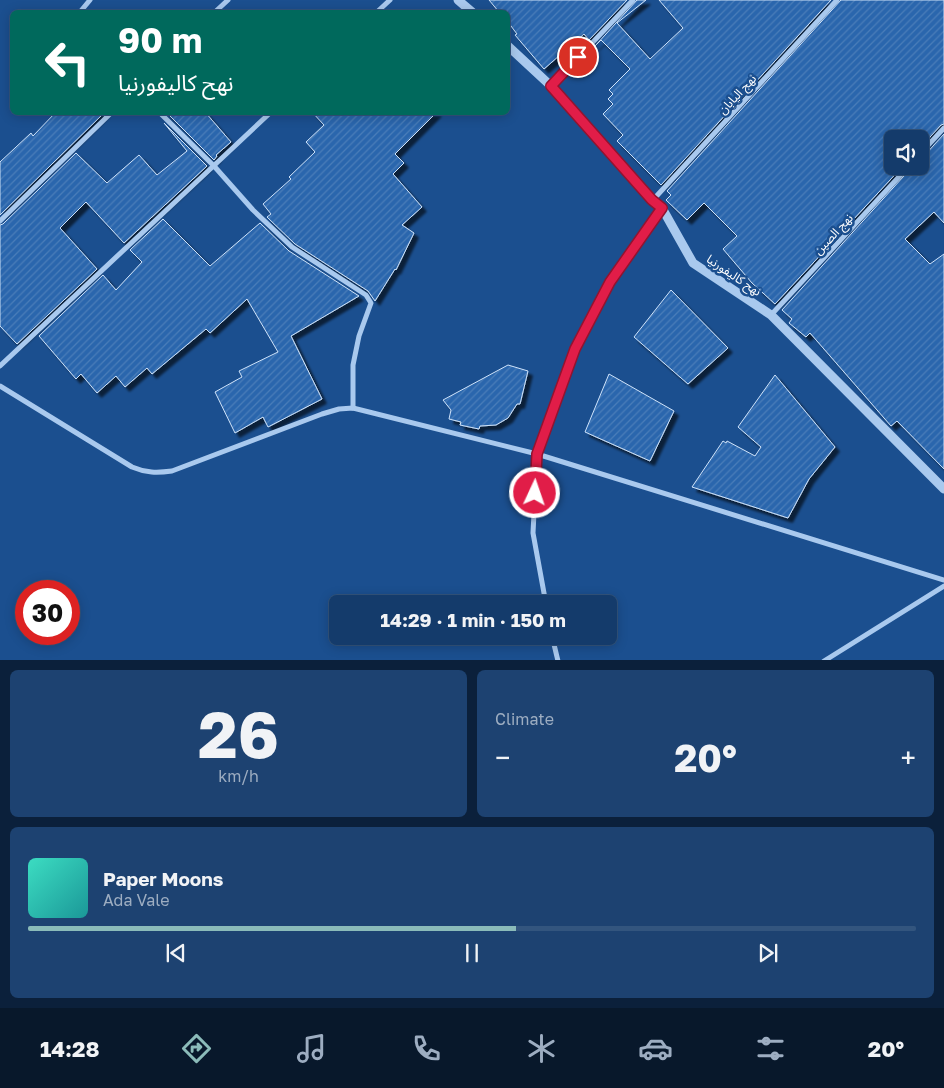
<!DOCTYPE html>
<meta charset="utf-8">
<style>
:root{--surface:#143b6b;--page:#1d4271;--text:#f1f3f6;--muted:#9dadc1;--line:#33557e;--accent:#8bbbb9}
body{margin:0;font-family:"Golos Text","Noto Sans Arabic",sans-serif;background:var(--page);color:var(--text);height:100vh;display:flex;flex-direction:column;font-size:19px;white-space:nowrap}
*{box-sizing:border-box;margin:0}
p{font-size:16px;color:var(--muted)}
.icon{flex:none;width:28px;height:28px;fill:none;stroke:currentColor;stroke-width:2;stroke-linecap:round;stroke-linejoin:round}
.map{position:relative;height:660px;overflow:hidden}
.sheet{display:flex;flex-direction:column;gap:10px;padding:10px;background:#0b203b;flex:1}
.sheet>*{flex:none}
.banner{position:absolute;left:10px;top:10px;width:500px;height:105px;border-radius:8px;box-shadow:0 2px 12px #0003,0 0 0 1px var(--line);background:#00695c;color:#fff;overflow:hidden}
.buttons{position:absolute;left:884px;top:130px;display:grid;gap:10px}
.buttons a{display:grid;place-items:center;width:45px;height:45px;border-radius:8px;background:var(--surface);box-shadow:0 2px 12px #0003,0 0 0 1px var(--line);font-size:25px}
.speed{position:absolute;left:15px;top:580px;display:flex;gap:10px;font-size:25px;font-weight:700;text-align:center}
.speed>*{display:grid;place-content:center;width:65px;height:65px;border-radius:50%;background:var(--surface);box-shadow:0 2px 12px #0003,0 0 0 1px var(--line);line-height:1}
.speed .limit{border:8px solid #d22;background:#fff;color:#111}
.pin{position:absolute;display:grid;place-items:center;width:42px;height:42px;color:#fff;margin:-21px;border:2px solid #fff;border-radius:50%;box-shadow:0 1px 5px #0007}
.me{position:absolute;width:55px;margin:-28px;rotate:3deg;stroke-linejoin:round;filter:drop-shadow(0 0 4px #0008)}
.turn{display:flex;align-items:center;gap:18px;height:105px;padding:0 25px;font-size:22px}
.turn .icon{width:65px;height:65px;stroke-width:2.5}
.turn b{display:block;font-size:35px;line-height:42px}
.big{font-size:38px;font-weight:700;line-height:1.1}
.sheet .widget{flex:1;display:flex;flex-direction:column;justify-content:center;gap:8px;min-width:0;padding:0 18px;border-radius:8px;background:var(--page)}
.sheet .dial{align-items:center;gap:0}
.dial b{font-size:65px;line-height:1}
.song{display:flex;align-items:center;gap:15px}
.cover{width:60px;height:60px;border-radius:8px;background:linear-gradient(135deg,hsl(170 70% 55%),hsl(180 70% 35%))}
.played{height:5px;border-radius:2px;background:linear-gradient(90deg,var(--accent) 55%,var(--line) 55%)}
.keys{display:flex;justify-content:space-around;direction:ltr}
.heat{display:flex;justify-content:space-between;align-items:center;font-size:28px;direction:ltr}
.sheet .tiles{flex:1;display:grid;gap:10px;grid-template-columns:1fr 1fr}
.widget:last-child{grid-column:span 2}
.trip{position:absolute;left:329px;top:595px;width:288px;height:50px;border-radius:8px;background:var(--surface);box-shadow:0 2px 12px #0003,0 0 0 1px var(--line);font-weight:700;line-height:50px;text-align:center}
.tabs{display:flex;height:80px;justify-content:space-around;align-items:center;background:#08182b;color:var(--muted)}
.tabs .icon{width:35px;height:35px}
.tabs .selected{color:var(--accent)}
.tabs b{font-size:22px;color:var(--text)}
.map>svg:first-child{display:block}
</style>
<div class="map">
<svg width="944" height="661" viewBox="0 0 944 661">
<defs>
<pattern id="building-hatch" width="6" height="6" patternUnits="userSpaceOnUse" patternTransform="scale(1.25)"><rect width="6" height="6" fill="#2a66ad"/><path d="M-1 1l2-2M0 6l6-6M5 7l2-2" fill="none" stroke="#4a7db9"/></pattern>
<filter id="shadow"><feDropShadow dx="4.5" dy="4.5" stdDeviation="1" flood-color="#0009"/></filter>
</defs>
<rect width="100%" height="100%" fill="#1b4f8f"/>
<g fill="url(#building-hatch)" stroke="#cfe3fa" filter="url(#shadow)">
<polygon points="489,0 627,0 589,40 584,34 544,69 515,35 517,34 508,22 508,12 499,12"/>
<polygon points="637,0 646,0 617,23 650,59 683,28 659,0 831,0 661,185 617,141 623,135 603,114 613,104 608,99 613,94 609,90 630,69 601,40 595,46"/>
<polygon points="841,0 944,0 944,124 941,125 920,148 920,139 892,139 892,166 903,166 775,304 752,283 723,249 737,236 704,203 687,220 666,200 671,195 667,191"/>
<polygon points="56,112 105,112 0,215 0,162 31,133 33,136"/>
<polygon points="166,112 205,112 231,142 216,155 217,156 214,160"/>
<polygon points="312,112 437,112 395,154 404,163 393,174 422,207 402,225 414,233 396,270 395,269 375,301 368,291 295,244 267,217 271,214 263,204 291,179 289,177 315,152 306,142 324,125"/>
<polygon points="164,123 207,166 124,243 86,202 60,228 97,269 17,344 0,326 0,225 3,224 76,153 107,183 139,155 157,175 187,151"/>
<polygon points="944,134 944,223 934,212 905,239 930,264 944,254 944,469 897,421 891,426 810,333 806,337 789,323 792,319 782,310 913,166 920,166 920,158 923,157"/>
<polygon points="163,219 210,266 260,223 289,251 359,296 291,336 322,399 268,427 263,417 235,433 215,392 242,377 239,371 278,352 247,299 210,333 206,329 152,374 147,368 125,387 116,376 97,393 81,374 76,379 39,336 103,275 116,290 142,262 130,250"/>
<polygon points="671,290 728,348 688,384 634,337"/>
<polygon points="508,365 528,371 520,404 517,404 508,418 496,425 480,426 479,429 460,425 461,422 449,419 451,410 443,400"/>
<polygon points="609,374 674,411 650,461 585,432"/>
<polygon points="775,375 835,447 809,479 788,518 692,487 723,441 726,443 727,441 755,456 761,447 738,427"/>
</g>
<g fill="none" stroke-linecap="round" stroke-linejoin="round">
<g stroke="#a9c9ee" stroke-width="5">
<polyline points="80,12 90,0"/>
<polyline points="215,12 228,0"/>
<polyline points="377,12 390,0"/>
<polyline points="551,86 633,0"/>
<polyline points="159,112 214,166 253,210 292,247 366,295 371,303 359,336 353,365 353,408"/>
<polyline points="920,154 944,128"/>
<polyline points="652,201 837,0"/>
<polyline points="0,221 112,112"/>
<polyline points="771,315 909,166"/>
<polyline points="0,366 271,112"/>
<path d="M0 386 132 467C146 473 157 473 172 471L322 414 339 409 353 408 537 454 944 580"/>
<polyline points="546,604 533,533 537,454 575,349 610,282 662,208"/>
<polyline points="552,636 558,661"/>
<polyline points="824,661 944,586"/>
</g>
<g stroke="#a9c9ee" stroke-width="9">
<polyline points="458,0 472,12"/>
<polyline points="508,46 551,86 652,201 662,208 693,263 771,315 944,489"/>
</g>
</g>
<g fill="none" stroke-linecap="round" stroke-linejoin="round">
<defs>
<polyline id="route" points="535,493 537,454 575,349 610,282 662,208 652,200 551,86 578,57"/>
</defs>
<use href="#route" stroke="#92132f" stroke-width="12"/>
<use href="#route" stroke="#e11d48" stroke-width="9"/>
</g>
<g text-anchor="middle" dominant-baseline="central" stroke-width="5" stroke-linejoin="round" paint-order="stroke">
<g font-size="12" fill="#fff" stroke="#1b4f8f">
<text transform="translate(737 94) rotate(-47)">نهج اليابان</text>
<text transform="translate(833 234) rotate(-47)">نهج الصين</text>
<text transform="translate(734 275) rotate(34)">نهح كاليفورنيا</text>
</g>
</g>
</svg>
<div class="buttons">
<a><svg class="icon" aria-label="sound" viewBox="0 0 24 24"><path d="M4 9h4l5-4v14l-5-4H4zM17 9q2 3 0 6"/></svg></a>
</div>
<div class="speed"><div class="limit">30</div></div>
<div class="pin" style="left:578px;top:57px;background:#d93025"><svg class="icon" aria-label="arrive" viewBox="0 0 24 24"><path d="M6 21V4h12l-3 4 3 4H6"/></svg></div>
<svg class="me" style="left:535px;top:493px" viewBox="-20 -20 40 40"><circle r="17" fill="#e11d48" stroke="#fff" stroke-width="3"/><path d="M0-11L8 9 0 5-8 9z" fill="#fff"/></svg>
<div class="trip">14:29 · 1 min · 150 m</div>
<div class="banner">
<div class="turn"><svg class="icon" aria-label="left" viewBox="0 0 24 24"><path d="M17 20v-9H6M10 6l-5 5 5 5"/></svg><div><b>90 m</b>نهح كاليفورنيا</div></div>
</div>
</div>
<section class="sheet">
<div class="tiles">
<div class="widget dial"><b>26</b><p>km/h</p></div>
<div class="widget"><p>Climate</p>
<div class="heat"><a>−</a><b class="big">20°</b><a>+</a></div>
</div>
<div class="widget">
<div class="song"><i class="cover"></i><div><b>Paper Moons</b><p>Ada Vale</p></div></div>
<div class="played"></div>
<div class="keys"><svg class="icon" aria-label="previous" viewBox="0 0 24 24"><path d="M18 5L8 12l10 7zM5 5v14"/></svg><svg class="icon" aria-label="pause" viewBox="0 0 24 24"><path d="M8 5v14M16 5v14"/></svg><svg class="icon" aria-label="next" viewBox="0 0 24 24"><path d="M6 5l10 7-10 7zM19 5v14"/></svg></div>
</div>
</div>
</section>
<nav class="tabs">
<b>14:28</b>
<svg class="icon selected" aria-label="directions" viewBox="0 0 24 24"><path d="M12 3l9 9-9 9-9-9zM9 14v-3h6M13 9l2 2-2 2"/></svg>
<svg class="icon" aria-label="music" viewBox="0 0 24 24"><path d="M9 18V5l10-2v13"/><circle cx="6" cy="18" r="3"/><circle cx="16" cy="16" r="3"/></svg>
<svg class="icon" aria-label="phone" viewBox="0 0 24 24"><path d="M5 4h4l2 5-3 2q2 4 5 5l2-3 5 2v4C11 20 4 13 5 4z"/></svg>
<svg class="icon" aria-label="climate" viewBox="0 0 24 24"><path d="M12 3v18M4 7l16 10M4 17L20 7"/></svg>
<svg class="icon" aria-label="car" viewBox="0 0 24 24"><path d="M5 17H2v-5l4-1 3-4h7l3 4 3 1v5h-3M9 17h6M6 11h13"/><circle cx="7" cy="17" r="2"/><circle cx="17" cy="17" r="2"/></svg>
<svg class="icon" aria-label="filters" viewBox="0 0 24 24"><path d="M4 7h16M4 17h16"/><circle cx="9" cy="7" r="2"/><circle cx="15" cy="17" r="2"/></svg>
<b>20°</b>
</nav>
